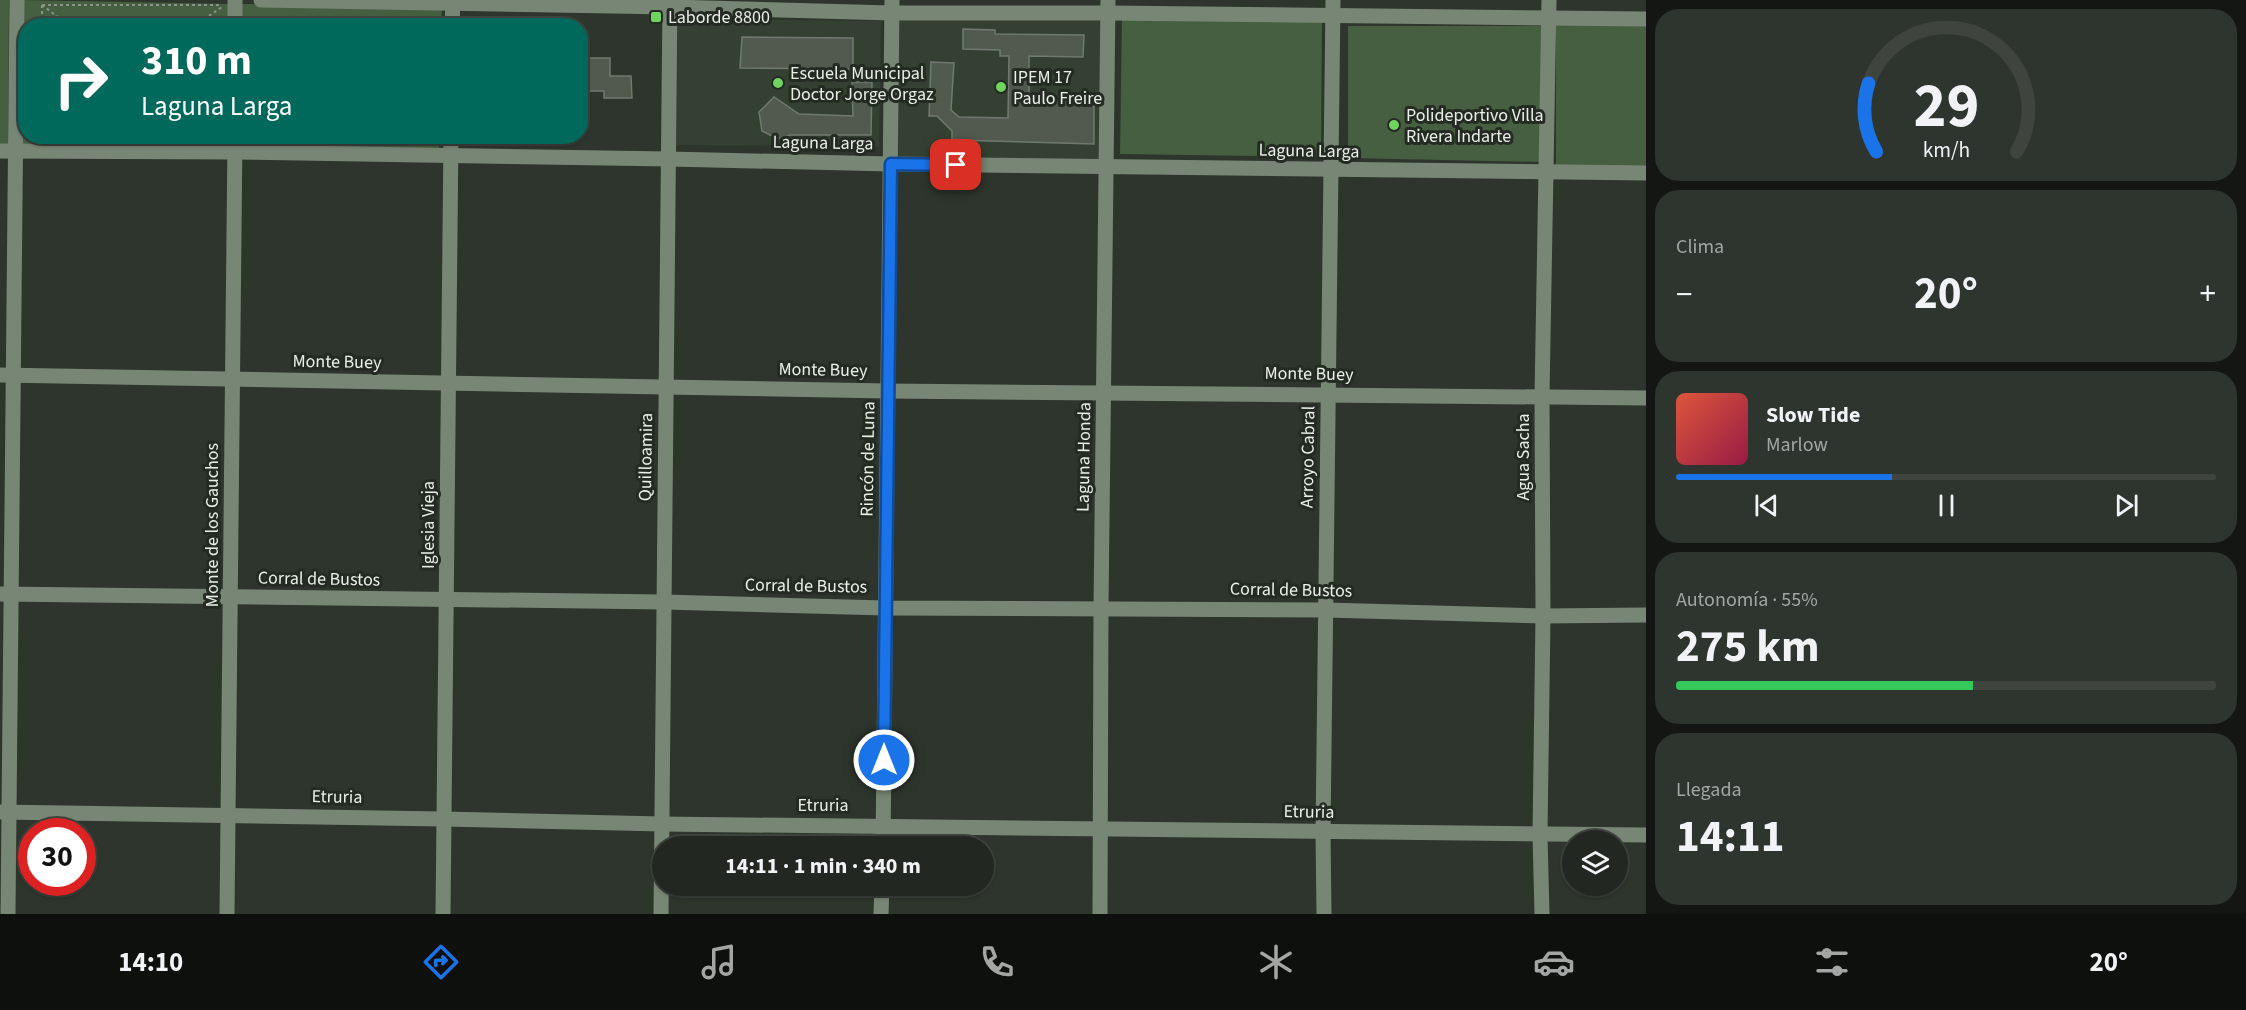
<!DOCTYPE html>
<html lang="es">
<meta charset="utf-8">
<style>
:root{--surface:#222821;--page:#2e342e;--text:#f1f3f6;--muted:#a2a6a5;--line:#3f443f;--accent:#1a73e8}
body{margin:0;font-family:"Source Sans 3",sans-serif;background:var(--page);color:var(--text);height:100vh;display:flex;flex-direction:column;font-size:22px;white-space:nowrap}
*{box-sizing:border-box;margin:0}
p{font-size:20px;color:var(--muted)}
.icon{flex:none;width:33px;height:33px;fill:none;stroke:currentColor;stroke-width:2;stroke-linecap:round;stroke-linejoin:round}
.map{position:relative;flex:1;overflow:hidden}
.side{display:flex;flex-direction:column;gap:9px;padding:9px;background:#131612;width:600px}
.side>*{flex:none}
.hud{position:absolute;left:18px;top:18px;width:570px;height:126px;border-radius:24px;box-shadow:0 2px 4px #0004,0 0 0 2px var(--line);background:#00695c;color:#fff;overflow:hidden}
.controls{position:absolute;left:1562px;top:830px;display:grid;gap:12px}
.controls a{display:grid;place-items:center;width:66px;height:66px;border-radius:50%;background:var(--surface);box-shadow:0 2px 4px #0004,0 0 0 2px var(--line);font-size:30px}
.speed{position:absolute;left:18px;top:818px;display:flex;gap:12px;font-size:30px;font-weight:700;text-align:center}
.speed>*{display:grid;place-content:center;width:78px;height:78px;border-radius:50%;background:var(--surface);box-shadow:0 2px 4px #0004,0 0 0 2px var(--line);line-height:1}
.speed .limit{border:9px solid #d22;background:#fff;color:#111}
.pin{position:absolute;display:grid;place-items:center;width:51px;height:51px;color:#fff;margin:-26px;border-radius:12px;box-shadow:0 3px 9px #0006}
.me{position:absolute;width:66px;margin:-33px;rotate:0deg;stroke-linejoin:round;filter:drop-shadow(0 0 4px #0008)}
.turn{display:flex;align-items:center;gap:21px;height:126px;padding:0 24px;font-size:27px}
.turn .icon{width:78px;height:78px;stroke-width:2.5}
.turn b{display:block;font-size:42px;line-height:51px}
.big{font-size:45px;font-weight:700;line-height:1.1}
.side .tile{flex:1;display:flex;flex-direction:column;justify-content:center;gap:9px;min-width:0;padding:0 21px;border-radius:24px;background:var(--page)}
.side .dial{align-items:center;gap:0}
.dial svg{height:156px;overflow:visible;fill:none;stroke:var(--line);stroke-width:7;stroke-linecap:round;text-anchor:middle}
.dial text{fill:var(--text);stroke:none}
.song{display:flex;align-items:center;gap:18px}
.cover{width:72px;height:72px;border-radius:9px;background:linear-gradient(135deg,hsl(10 70% 55%),hsl(340 70% 35%))}
.played{height:6px;border-radius:3px;background:linear-gradient(90deg,var(--accent) 40%,var(--line) 40%)}
.keys{display:flex;justify-content:space-around;direction:ltr}
.heat{display:flex;justify-content:space-between;align-items:center;font-size:33px;direction:ltr}
.charge{height:9px;border-radius:4px;background:linear-gradient(90deg,#34c759 55%,var(--line) 0)}
.trip{position:absolute;left:652px;top:836px;width:342px;height:60px;border-radius:30px;background:var(--surface);box-shadow:0 2px 4px #0004,0 0 0 2px var(--line);font-weight:700;line-height:60px;text-align:center}
.dock{display:flex;height:96px;justify-content:space-around;align-items:center;background:#0e100d;color:var(--muted)}
.dock .icon{width:42px;height:42px}
.dock .current{color:var(--accent)}
.dock b{font-size:27px;color:var(--text)}
main{display:flex;flex:1;min-height:0}
.map>svg:first-child{display:block}
</style>
<main>
<div class="map">
<svg width="1646" height="914" viewBox="0 0 1646 914">
<rect width="100%" height="100%" fill="#2d352c"/>
<g fill="#344032">
<polygon points="1108,13 1103,160 896,157 896,17"/>
<polygon points="678,19 881,21 879,147 676,145"/>
</g>
<g fill="#465f41">
<polygon points="0,0 9,0 8,144 0,144"/>
<polygon points="21,0 232,4 231,25 26,26 26,136 229,137 229,148 19,144"/>
<polygon points="241,4 442,8 441,25 241,26"/>
<polygon points="1122,17 1322,19 1321,157 1120,154"/>
<polygon points="1556,24 1646,26 1646,167 1556,166"/>
<polygon points="1348,26 1544,26 1544,162 1348,158"/>
<polygon points="239,137 439,137 439,150 239,147"/>
</g>
<g fill="#525a50" stroke="#70796f" stroke-width="1.5">
<polygon points="963,29 995,30 995,34 1084,35 1083,57 1029,56 1029,100 1094,103 1094,144 952,140 952,131 937,116 929,116 931,62 954,63 951,110 959,117 1008,118 1009,56 1000,56 1000,50 963,49"/>
<polygon points="742,37 853,38 853,69 740,68"/>
<polygon points="587,58 610,58 610,76 631,76 632,98 604,98 604,91 588,91"/>
<polygon points="852,82 872,82 871,135 790,135 778,139 762,131 759,112 774,97 799,114 853,116"/>
</g>
<g fill="none" stroke-linecap="round" stroke-linejoin="round">
<g stroke="#8b928a" stroke-width="2" stroke-dasharray="3 3" stroke-linecap="butt">
<polyline points="42,5 222,5"/>
<polyline points="42,5 70,26"/>
<polyline points="42,5 42,26"/>
<polyline points="194,26 222,7"/>
</g>
<g stroke="#788675" stroke-width="15">
<polyline points="261,0 670,7 892,13 1108,13 1646,19"/>
<polyline points="235,26 235,0"/>
<polyline points="452,26 453,0"/>
<polyline points="0,151 235,152 669,159 891,164 1646,173"/>
<polyline points="0,375 888,391 1646,398"/>
<polyline points="0,594 664,602 885,608 1326,610 1543,616 1646,615"/>
<polyline points="0,812 443,819 662,824 1646,835"/>
<polyline points="883,846 892,0"/>
<polyline points="8,914 17,0"/>
<polyline points="227,914 235,136"/>
<polyline points="443,914 451,136"/>
<polyline points="661,914 670,0"/>
<polyline points="881,914 882,885"/>
<polyline points="1100,914 1101,608 1108,0"/>
<polyline points="1324,914 1323,832 1333,0"/>
<polyline points="1542,914 1540,835 1543,616 1542,396 1549,0"/>
</g>
</g>
<g fill="none" stroke-linecap="round" stroke-linejoin="round">
<defs>
<polyline id="route" points="884,760 891,164 956,165"/>
</defs>
<use href="#route" stroke="#114b97" stroke-width="15"/>
<use href="#route" stroke="#1a73e8" stroke-width="10"/>
</g>
<g fill="#70d35f" stroke="#232b22" stroke-width="2">
<rect x="650" y="11" width="12" height="12" rx="3"/>
<circle cx="778" cy="83" r="6"/>
<circle cx="1001" cy="87" r="6"/>
<circle cx="1394" cy="125" r="6"/>
</g>
<g text-anchor="middle" dominant-baseline="central" stroke-width="6" stroke-linejoin="round" paint-order="stroke">
<g font-size="18" fill="#eaefe9" stroke="#232b22" text-anchor="start">
<text x="668" y="17">Laborde 8800</text>
<text x="790" y="73">Escuela Municipal<tspan x="790" dy="21">Doctor Jorge Orgaz</tspan></text>
<text x="1013" y="77">IPEM 17<tspan x="1013" dy="21">Paulo Freire</tspan></text>
<text x="1406" y="115">Polideportivo Villa<tspan x="1406" dy="21">Rivera Indarte</tspan></text>
</g>
<g font-size="18" fill="#eaefe9" stroke="#232b22">
<text transform="translate(823 143) rotate(1)">Laguna Larga</text>
<text transform="translate(1309 151) rotate(1)">Laguna Larga</text>
<text transform="translate(337 362) rotate(1)">Monte Buey</text>
<text transform="translate(823 370) rotate(1)">Monte Buey</text>
<text transform="translate(1309 374) rotate(1)">Monte Buey</text>
<text transform="translate(646 457) rotate(-89)">Quilloamira</text>
<text transform="translate(1084 457) rotate(-89)">Laguna Honda</text>
<text transform="translate(1308 457) rotate(-89)">Arroyo Cabral</text>
<text transform="translate(1523 457) rotate(-90)">Agua Sacha</text>
<text transform="translate(868 459) rotate(-89)">Rincón de Luna</text>
<text transform="translate(212 525) rotate(-90)">Monte de los Gauchos</text>
<text transform="translate(428 525) rotate(-90)">Iglesia Vieja</text>
<text transform="translate(319 579) rotate(1)">Corral de Bustos</text>
<text transform="translate(806 586) rotate(1)">Corral de Bustos</text>
<text transform="translate(1291 590) rotate(1)">Corral de Bustos</text>
<text transform="translate(337 797) rotate(1)">Etruria</text>
<text x="823" y="805">Etruria</text>
<text transform="translate(1309 812) rotate(1)">Etruria</text>
</g>
</g>
</svg>
<div class="controls">
<a><svg class="icon" aria-label="layers" viewBox="0 0 24 24"><path d="M12 4l9 5-9 5-9-5zM3 14l9 5 9-5"/></svg></a>
</div>
<div class="speed"><div class="limit">30</div></div>
<div class="pin" style="left:956px;top:165px;background:#d93025"><svg class="icon" aria-label="arrive" viewBox="0 0 24 24"><path d="M6 21V4h12l-3 4 3 4H6"/></svg></div>
<svg class="me" style="left:884px;top:760px" viewBox="-20 -20 40 40"><circle r="17" fill="#1a73e8" stroke="#fff" stroke-width="3"/><path d="M0-11L8 9 0 5-8 9z" fill="#fff"/></svg>
<div class="trip">14:11 · 1 min · 340 m</div>
<div class="hud">
<div class="turn"><svg class="icon" aria-label="right" viewBox="0 0 24 24"><path d="M7 20v-9h11M14 6l5 5-5 5"/></svg><div><b>310 m</b>Laguna Larga</div></div>
</div>
</div>
<section class="side">
<div class="tile dial"><svg viewBox="0 0 100 80">
<path d="M14 69A42 42 0 1 1 86 69"/>
<path d="M14 69A42 42 0 0 1 10 34" stroke="#1a73e8"/>
<text x="50" y="56" font-size="32" font-weight="700">29</text>
<text x="50" y="72" font-size="11">km/h</text>
</svg></div>
<div class="tile"><p>Clima</p>
<div class="heat"><a>−</a><b class="big">20°</b><a>+</a></div>
</div>
<div class="tile">
<div class="song"><i class="cover"></i><div><b>Slow Tide</b><p>Marlow</p></div></div>
<div class="played"></div>
<div class="keys"><svg class="icon" aria-label="previous" viewBox="0 0 24 24"><path d="M18 5L8 12l10 7zM5 5v14"/></svg><svg class="icon" aria-label="pause" viewBox="0 0 24 24"><path d="M8 5v14M16 5v14"/></svg><svg class="icon" aria-label="next" viewBox="0 0 24 24"><path d="M6 5l10 7-10 7zM19 5v14"/></svg></div>
</div>
<div class="tile"><p>Autonomía · 55%</p><b class="big">275 km</b><div class="charge"></div></div>
<div class="tile"><p>Llegada</p><b class="big">14:11</b></div>
</section>
</main>
<nav class="dock">
<b>14:10</b>
<svg class="icon current" aria-label="directions" viewBox="0 0 24 24"><path d="M12 3l9 9-9 9-9-9zM9 14v-3h6M13 9l2 2-2 2"/></svg>
<svg class="icon" aria-label="music" viewBox="0 0 24 24"><path d="M9 18V5l10-2v13"/><circle cx="6" cy="18" r="3"/><circle cx="16" cy="16" r="3"/></svg>
<svg class="icon" aria-label="phone" viewBox="0 0 24 24"><path d="M5 4h4l2 5-3 2q2 4 5 5l2-3 5 2v4C11 20 4 13 5 4z"/></svg>
<svg class="icon" aria-label="climate" viewBox="0 0 24 24"><path d="M12 3v18M4 7l16 10M4 17L20 7"/></svg>
<svg class="icon" aria-label="car" viewBox="0 0 24 24"><path d="M5 17H2v-5l4-1 3-4h7l3 4 3 1v5h-3M9 17h6M6 11h13"/><circle cx="7" cy="17" r="2"/><circle cx="17" cy="17" r="2"/></svg>
<svg class="icon" aria-label="filters" viewBox="0 0 24 24"><path d="M4 7h16M4 17h16"/><circle cx="9" cy="7" r="2"/><circle cx="15" cy="17" r="2"/></svg>
<b>20°</b>
</nav>
